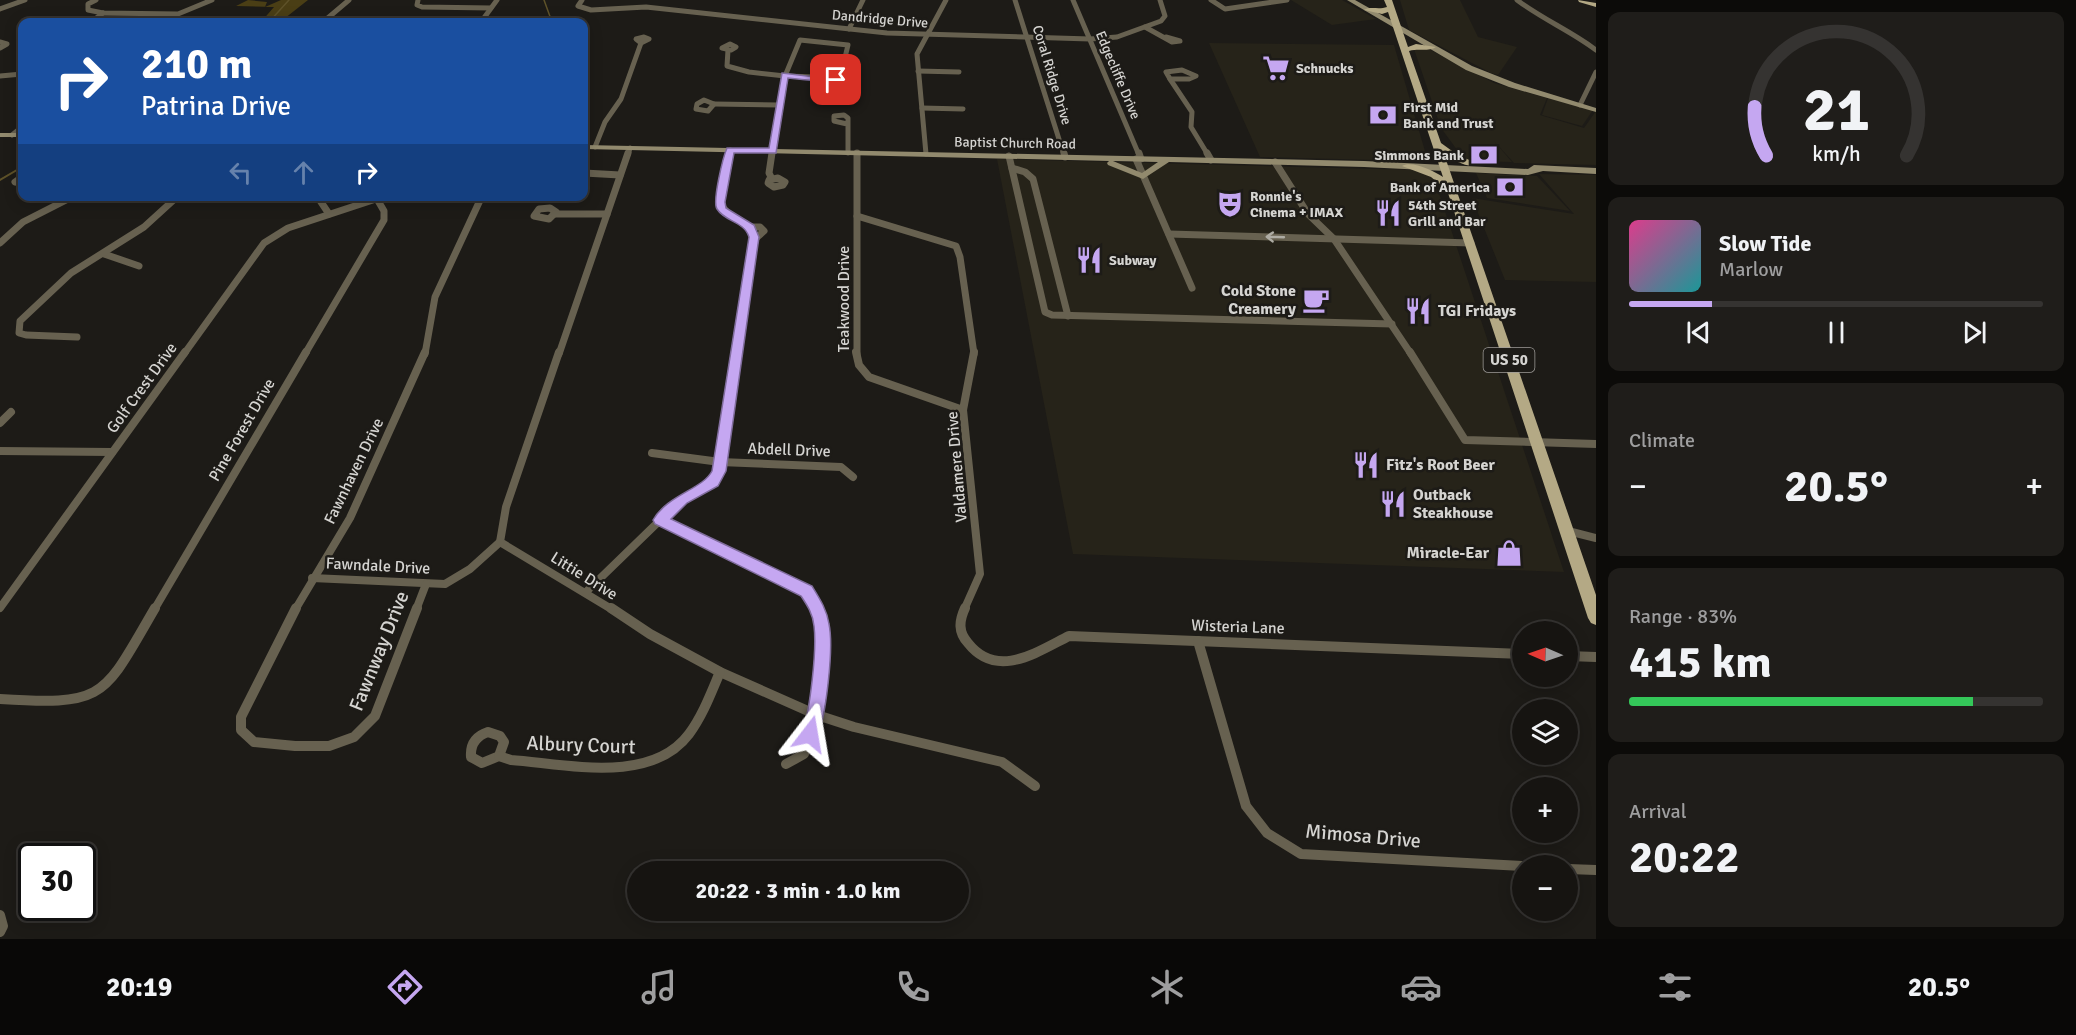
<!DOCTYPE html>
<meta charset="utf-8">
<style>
:root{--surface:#161411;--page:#1f1d1a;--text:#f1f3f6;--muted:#9e9e9f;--line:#353331;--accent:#c5a7f1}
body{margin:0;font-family:Signika,sans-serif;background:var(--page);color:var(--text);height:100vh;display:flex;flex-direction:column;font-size:22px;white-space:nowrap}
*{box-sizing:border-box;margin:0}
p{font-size:20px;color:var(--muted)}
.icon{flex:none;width:33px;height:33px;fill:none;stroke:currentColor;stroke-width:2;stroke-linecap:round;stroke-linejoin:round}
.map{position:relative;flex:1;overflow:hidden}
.sheet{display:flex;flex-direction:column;gap:12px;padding:12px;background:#0c0b09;width:480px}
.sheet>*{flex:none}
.hud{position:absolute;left:18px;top:18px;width:570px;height:183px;border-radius:12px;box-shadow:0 3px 15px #0003,0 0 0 2px var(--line);background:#1a4fa0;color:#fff;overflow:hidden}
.needle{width:39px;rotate:272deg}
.tools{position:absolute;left:1512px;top:621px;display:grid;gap:12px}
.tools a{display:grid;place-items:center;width:66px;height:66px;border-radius:50%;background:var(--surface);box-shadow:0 3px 15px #0003,0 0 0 2px var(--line);font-size:30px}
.speed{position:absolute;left:18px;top:843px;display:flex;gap:12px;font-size:30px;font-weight:700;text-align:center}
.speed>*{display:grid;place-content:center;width:78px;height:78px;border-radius:50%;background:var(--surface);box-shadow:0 3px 15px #0003,0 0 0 2px var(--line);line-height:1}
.speed .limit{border:3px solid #111;border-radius:9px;background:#fff;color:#111}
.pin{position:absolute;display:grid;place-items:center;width:51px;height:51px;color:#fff;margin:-26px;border-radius:12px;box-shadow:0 3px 9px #0006}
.me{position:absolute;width:66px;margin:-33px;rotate:14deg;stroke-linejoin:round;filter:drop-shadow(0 0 4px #0008)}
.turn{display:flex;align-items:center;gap:21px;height:126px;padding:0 24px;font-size:27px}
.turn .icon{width:78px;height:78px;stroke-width:2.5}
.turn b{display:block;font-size:42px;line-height:51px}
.lanes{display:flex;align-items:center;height:57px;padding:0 24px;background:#0003;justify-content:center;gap:30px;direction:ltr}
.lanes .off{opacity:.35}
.big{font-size:45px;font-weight:800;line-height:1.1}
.sheet .tile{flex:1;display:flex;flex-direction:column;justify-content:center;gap:9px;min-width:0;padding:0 21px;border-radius:12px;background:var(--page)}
.sheet .dial{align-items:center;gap:0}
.dial svg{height:156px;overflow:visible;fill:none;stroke:var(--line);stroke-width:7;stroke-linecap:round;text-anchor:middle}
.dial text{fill:var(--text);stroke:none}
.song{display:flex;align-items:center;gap:18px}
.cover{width:72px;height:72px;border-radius:9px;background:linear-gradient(135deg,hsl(330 70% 55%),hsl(180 70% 35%))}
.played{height:6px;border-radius:3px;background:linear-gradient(90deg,var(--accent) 20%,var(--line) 20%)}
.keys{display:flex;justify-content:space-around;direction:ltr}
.heat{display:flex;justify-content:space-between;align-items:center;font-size:33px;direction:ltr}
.charge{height:9px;border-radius:4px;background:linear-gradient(90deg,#34c759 83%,var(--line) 0)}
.trip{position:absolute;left:627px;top:861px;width:342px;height:60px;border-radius:30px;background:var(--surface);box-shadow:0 3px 15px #0003,0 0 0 2px var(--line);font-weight:800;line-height:60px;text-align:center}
.tabs{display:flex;height:96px;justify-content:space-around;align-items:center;background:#090807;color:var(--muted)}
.tabs .icon{width:42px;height:42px}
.tabs .selected{color:var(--accent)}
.tabs b{font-size:27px;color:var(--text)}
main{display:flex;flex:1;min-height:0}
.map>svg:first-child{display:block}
</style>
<main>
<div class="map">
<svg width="1596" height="939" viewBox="0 0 1596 939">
<rect width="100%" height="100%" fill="#1d1b17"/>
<g fill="#262319">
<polygon points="1291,0 1342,0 1376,19 1332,25"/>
<polygon points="1400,0 1460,0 1478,37 1517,47 1498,75 1491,73 1409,30"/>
<polygon points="1209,43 1394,45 1427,158 1415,161 1260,157"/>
<polygon points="1425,47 1494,83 1547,98 1540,115 1584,128 1596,111 1596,165 1514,163 1494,141 1512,162 1468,161 1463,158 1441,128 1414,49"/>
<polygon points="1548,98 1593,110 1582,126 1542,115"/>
<polygon points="997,159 1416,170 1434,178 1564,572 1073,554"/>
<polygon points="1476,173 1537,176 1570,211 1487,198"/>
<polygon points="1539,174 1596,175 1596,282 1505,280 1472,198 1574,214"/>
</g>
<polygon fill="#4a3e15" points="248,0 267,2 265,7 281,0 308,0 280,22 261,22 274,7 236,6"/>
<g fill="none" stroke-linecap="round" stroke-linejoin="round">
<g stroke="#5e5229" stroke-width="1.5">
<polyline points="544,0 552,22"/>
<polyline points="269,22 289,0"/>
</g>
<polyline stroke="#5e5229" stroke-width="2" points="0,180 22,167"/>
<g stroke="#676150" stroke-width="5">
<polyline points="96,0 88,4 88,10 103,13 178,14 212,0"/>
<polyline points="418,0 417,5 422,7 491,8"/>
<polyline points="582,0 578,6 591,10 646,7 887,33 1090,39 1117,37 1161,21 1165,16 1160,0"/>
<polyline points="1015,0 1064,155"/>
<polyline points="1073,0 1139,155"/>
<polyline points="1211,0 1225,9 1287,0"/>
<path d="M1517 0C1542 19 1571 31 1596 50"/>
<polyline points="0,9 25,0"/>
<polyline points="91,22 103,13"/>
<polyline points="323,22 349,0"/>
<polyline points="481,22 497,0"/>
<polyline points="1145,27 1172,42 1180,41 1166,37"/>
<polyline points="849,29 863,0"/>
<polygon points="644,37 649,39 641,43 636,39"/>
<polygon points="800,40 848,45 841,74 818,77 785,76"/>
<polyline points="0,42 7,44 0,48"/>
<polygon points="730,44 736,47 731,50 722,48"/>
<polyline points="728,50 727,66 749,72 785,76"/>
<polygon points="1182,70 1196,76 1189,79 1170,79 1166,72"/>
<polyline points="918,71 959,72"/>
<polyline points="0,76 22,74"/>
<polyline points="831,78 841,82 849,80 841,75"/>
<polyline points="1170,79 1192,112 1191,127 1208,155"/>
<polygon points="704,100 714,104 708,111 696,109 697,104"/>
<polyline points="714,104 779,105"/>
<polyline points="1580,105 1596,72"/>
<polyline points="922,108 963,109"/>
<polyline points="847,124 834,121 834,116 844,115 848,118 848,153"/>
<polyline points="12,135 22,127"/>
<polyline points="595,147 605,122 621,99 641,43"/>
<polyline points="926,154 917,54 946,0"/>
<polyline points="628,155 630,148"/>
<polyline points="729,155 730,150"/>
<polyline points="772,155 785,76"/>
</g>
<g stroke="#676150" stroke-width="7">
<path d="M729 153 720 202C727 219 747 220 754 237L737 354"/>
<polyline points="1064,153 1065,157"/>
<polyline points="1139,153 1141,159"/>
<polyline points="1207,153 1211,160"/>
<polyline points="1009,156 1045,312 1052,315 1392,324"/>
<polyline points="1136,159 1192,288"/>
<polyline points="1275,162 1308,214 1334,239 1411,354"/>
<polyline points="1012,168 1025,172 1033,179 1068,316"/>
<polyline points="584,173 620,175"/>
<polyline points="22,177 15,182 22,183"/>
<polygon points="778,178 785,182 783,185 774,187 768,183 769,180"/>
<polyline points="772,179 769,173 772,153"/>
<polyline points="317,196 329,214"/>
<polygon points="550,208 556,212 549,219 534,216 539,209"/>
<polyline points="555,214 607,214"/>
<polyline points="857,216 956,246 960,257 974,354"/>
<polyline points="750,227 760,227 764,231 754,240"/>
<polyline points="1169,234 1471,243"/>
<polyline points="0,243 23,222 74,196"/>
<polyline points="104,254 139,266"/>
<polyline points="77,337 26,335 19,333 20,321 71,273 144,227 178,196"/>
<polyline points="184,354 264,243 288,228 385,196"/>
<polyline points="305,354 384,220 384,211 377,199"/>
<polyline points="425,354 435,297 482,196"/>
<polyline points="559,354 628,153"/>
<polyline points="857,354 857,153"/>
</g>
<g stroke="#676150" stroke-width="8">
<polyline points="559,352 506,507 500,542 613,610"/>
<polyline points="856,352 859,365 869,377 963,410"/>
<polyline points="1410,352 1465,440 1596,444"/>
<polyline points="0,423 11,412"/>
<polyline points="0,451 112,452"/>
<polyline points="652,453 720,462 841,467 853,477"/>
<polyline points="660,520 807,591 818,610"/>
<polyline points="1568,531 1596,538"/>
<polyline points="312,578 445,584 470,569 500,542"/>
<polyline points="586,592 682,499 713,482 719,471 737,352"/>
<polyline points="0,608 185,352"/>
<polyline points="154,610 306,352"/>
<polyline points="295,610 350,518 425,352"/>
<polyline points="416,610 426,584"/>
<polyline points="964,610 980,574 963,410 974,352"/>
</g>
<g stroke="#676150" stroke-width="10">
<polyline points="296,608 241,717 241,730 254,742 295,746 329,746 354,737 375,716 417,608"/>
<polyline points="611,608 650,634 720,672 817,715 854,727 1002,762 1035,786"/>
<path d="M965 608C959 621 958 632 968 643 997 680 1037 652 1069 636L1522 654"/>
<polyline points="1198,641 1246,806 1267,833 1301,854 1522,866"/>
<polyline points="1568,656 1596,657"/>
<path d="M0 699C107 706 103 697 155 608"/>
<path d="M488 732 500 736 504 742 499 756 482 763 471 757C470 744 476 736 488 732Z"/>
<path d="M499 756 511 760C566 764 651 785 689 734 703 715 711 693 720 672"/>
<polyline points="786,764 804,754 817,715 822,627 818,608"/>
<polyline points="1568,869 1596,870"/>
<polyline points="0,915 3,926 0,932"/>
</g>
<g fill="#928a6e" fill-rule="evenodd">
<polygon points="1347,0 1355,0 1472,66 1515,83 1596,108 1596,112 1509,87 1466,70"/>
<rect x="0" y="133" width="22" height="4"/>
<path d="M584 145 1364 161 1528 169 1534 165 1596 168V174L1543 171 1528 175 1364 167 1169 162 1143 179 1108 165 1107 163 1109 161 584 149ZM1113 161 1158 162 1142 173Z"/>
</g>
<g fill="#b4a985" fill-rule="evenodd">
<path d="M1384 0H1392L1408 47 1416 44 1436 47C1429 52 1418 48 1409 51L1441 143 1459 156 1480 164C1470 170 1453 160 1444 154L1596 595V625L1591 623 1588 618 1447 190 1431 177 1402 166C1411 160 1434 171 1443 177L1388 12 1382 14 1364 10C1370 6 1379 10 1387 7Z"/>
<polygon points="1578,0 1596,3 1596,7 1579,2"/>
</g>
</g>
<defs><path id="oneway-shaft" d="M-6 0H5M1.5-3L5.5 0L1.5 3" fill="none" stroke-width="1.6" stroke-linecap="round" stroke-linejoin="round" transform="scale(1.5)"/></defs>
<use stroke="#aeaca4" href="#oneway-shaft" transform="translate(1275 237) rotate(-178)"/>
<path fill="#c5a7f1" stroke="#806d9d" stroke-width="1.5" d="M782 73 840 80 836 83 788 78 776 153H734L725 202 726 208 754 225 759 237 726 471 718 486 687 503 671 519 812 586C820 599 827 610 829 624 834 648 826 719 816 740L810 743 804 740 802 734C810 711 817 650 814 626 813 614 807 605 801 596L655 524 653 520C667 495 703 489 712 471L749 237C744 221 725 222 717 209 712 202 723 157 727 148H769Z"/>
<defs>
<symbol id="supermarket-bare" viewBox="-9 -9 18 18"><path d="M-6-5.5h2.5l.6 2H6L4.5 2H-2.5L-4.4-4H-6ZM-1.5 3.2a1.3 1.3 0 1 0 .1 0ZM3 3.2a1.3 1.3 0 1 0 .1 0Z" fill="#c5a7f1" stroke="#1d1b17" stroke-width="2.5" paint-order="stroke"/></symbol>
<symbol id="bank-bare" viewBox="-9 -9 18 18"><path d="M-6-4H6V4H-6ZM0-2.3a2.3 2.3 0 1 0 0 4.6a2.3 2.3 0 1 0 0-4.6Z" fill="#c5a7f1" stroke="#1d1b17" stroke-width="2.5" paint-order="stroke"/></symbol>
<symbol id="theatre-bare" viewBox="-9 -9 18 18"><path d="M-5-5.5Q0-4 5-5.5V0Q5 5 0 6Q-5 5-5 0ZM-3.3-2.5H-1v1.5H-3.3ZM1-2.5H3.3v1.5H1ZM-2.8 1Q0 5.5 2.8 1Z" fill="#c5a7f1" stroke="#1d1b17" stroke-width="2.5" paint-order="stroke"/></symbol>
<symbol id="restaurant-bare" viewBox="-9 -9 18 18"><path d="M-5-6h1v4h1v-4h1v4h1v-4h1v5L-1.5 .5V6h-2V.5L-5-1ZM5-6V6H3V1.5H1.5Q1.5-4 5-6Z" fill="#c5a7f1" stroke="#1d1b17" stroke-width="2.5" paint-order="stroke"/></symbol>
<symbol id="cafe-bare" viewBox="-9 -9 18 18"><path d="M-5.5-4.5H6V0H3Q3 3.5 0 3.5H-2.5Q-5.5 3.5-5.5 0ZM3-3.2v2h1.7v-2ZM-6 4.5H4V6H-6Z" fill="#c5a7f1" stroke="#1d1b17" stroke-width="2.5" paint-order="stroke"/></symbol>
<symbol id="shop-bare" viewBox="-9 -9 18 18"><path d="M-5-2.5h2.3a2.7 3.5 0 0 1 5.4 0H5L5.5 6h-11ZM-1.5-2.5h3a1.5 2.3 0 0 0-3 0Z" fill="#c5a7f1" stroke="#1d1b17" stroke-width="2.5" paint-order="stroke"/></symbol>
</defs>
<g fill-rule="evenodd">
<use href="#supermarket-bare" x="1257" y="49" width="38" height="38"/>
<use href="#bank-bare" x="1364" y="96" width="38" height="38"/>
<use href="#bank-bare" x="1465" y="136" width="38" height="38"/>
<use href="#bank-bare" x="1491" y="168" width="38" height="38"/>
<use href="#theatre-bare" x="1211" y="185" width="38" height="38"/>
<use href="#restaurant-bare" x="1369" y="194" width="38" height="38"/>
<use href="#restaurant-bare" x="1070" y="241" width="38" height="38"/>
<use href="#cafe-bare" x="1297" y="281" width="38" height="38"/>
<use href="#restaurant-bare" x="1399" y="292" width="38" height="38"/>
<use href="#restaurant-bare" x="1347" y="446" width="38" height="38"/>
<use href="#restaurant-bare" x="1374" y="485" width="38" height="38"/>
<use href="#shop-bare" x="1490" y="534" width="38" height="38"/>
</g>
<g text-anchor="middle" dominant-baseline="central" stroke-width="5" stroke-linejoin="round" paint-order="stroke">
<g font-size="14" fill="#d5d4d1" stroke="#1d1b17">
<text transform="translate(880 19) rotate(5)">Dandridge Drive</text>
<text transform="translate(1052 75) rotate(73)">Coral Ridge Drive</text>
<text transform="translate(1118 75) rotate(67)">Edgecliffe Drive</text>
<text transform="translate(1015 143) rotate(1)">Baptist Church Road</text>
</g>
<g font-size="14" font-weight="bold" fill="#d5d4d1" stroke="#1d1b17" text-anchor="start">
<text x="1296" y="68">Schnucks</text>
<text x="1403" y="107">First Mid<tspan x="1403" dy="16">Bank and Trust</tspan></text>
<text x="1464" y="155" text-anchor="end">Simmons Bank</text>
<text x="1490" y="187" text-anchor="end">Bank of America</text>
<text x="1250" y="196">Ronnie's<tspan x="1250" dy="16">Cinema + IMAX</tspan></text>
<text x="1408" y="205">54th Street<tspan x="1408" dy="16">Grill and Bar</tspan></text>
<text x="1109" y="260">Subway</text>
</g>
<rect fill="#1d1b17" stroke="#9e9c99" stroke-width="1.5" x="1483.5" y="348" width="51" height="24" rx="4.5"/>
<g font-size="15" font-weight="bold" fill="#d5d4d1">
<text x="1509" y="360">US 50</text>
</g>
<g font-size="16" font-weight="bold" fill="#d5d4d1" stroke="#1d1b17" text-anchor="start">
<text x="1296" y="291" text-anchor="end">Cold Stone<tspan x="1296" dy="18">Creamery</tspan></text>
<text x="1438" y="311">TGI Fridays</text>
<text x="1386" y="465">Fitz's Root Beer</text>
<text x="1413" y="495">Outback<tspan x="1413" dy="18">Steakhouse</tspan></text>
<text x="1489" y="553" text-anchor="end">Miracle-Ear</text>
</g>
<g font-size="16" fill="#d5d4d1" stroke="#1d1b17">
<text transform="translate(844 299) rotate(-90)">Teakwood Drive</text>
<text transform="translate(142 388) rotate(-54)">Golf Crest Drive</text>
<text transform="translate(242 430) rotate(-60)">Pine Forest Drive</text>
<text transform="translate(789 450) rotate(2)">Abdell Drive</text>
<text transform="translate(957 467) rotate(-95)">Valdamere Drive</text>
<text transform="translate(354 471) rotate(-64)">Fawnhaven Drive</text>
<text transform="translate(378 566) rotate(3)">Fawndale Drive</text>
<text transform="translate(584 576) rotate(32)">Littie Drive</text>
<text transform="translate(1238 627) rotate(2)">Wisteria Lane</text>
</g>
<g font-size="20" fill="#d5d4d1" stroke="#1d1b17">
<text transform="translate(379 651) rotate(-68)">Fawnway Drive</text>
<text transform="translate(581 745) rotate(2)">Albury Court</text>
<text transform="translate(1363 836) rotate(5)">Mimosa Drive</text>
</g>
</g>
</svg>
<div class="tools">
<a><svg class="needle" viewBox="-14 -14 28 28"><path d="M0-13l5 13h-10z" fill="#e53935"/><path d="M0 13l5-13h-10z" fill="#9e9e9f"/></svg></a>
<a><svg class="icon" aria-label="layers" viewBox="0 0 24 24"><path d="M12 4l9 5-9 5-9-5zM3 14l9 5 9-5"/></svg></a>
<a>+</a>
<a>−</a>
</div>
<div class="speed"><div class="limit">30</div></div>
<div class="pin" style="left:836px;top:80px;background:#d93025"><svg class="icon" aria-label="arrive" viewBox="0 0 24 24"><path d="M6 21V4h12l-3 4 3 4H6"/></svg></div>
<svg class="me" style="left:810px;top:734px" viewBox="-20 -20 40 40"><path d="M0-17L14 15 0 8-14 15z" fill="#c5a7f1" stroke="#fff" stroke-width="4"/></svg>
<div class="trip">20:22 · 3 min · 1.0 km</div>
<div class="hud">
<div class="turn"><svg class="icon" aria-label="right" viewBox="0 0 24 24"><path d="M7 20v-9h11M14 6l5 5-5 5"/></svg><div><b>210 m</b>Patrina Drive</div></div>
<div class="lanes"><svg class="icon off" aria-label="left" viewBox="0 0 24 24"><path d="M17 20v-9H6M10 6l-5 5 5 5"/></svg><svg class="icon off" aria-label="ahead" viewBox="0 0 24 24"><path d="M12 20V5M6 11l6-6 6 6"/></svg><svg class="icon" aria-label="right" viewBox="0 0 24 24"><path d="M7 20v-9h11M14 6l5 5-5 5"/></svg></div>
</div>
</div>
<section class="sheet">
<div class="tile dial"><svg viewBox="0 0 100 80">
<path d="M14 69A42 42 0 1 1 86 69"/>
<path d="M14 69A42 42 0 0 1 8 44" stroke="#c5a7f1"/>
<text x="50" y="56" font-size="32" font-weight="700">21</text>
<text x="50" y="72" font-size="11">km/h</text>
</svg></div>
<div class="tile">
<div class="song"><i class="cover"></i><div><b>Slow Tide</b><p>Marlow</p></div></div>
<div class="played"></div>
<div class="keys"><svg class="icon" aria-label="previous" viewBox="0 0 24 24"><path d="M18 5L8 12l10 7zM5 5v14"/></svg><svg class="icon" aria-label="pause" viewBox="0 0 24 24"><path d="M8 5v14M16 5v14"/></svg><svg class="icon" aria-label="next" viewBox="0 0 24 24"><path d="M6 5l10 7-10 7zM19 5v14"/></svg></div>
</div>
<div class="tile"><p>Climate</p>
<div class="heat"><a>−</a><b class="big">20.5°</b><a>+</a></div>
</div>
<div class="tile"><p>Range · 83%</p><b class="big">415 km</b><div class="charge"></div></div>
<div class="tile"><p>Arrival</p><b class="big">20:22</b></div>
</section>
</main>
<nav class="tabs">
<b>20:19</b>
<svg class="icon selected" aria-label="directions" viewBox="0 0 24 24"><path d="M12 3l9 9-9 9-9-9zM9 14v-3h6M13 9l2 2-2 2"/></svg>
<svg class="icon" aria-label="music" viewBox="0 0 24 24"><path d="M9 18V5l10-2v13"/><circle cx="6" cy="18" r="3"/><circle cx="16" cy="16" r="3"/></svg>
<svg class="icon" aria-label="phone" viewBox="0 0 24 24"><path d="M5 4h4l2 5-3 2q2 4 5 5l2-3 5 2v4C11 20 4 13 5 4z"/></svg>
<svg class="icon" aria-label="climate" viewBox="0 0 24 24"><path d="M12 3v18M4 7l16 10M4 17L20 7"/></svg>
<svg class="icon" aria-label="car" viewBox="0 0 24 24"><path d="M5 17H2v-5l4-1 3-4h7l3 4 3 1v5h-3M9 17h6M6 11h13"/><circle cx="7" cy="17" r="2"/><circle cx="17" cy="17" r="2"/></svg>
<svg class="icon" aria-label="filters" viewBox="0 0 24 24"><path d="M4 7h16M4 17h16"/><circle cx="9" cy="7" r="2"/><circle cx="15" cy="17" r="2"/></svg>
<b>20.5°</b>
</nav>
